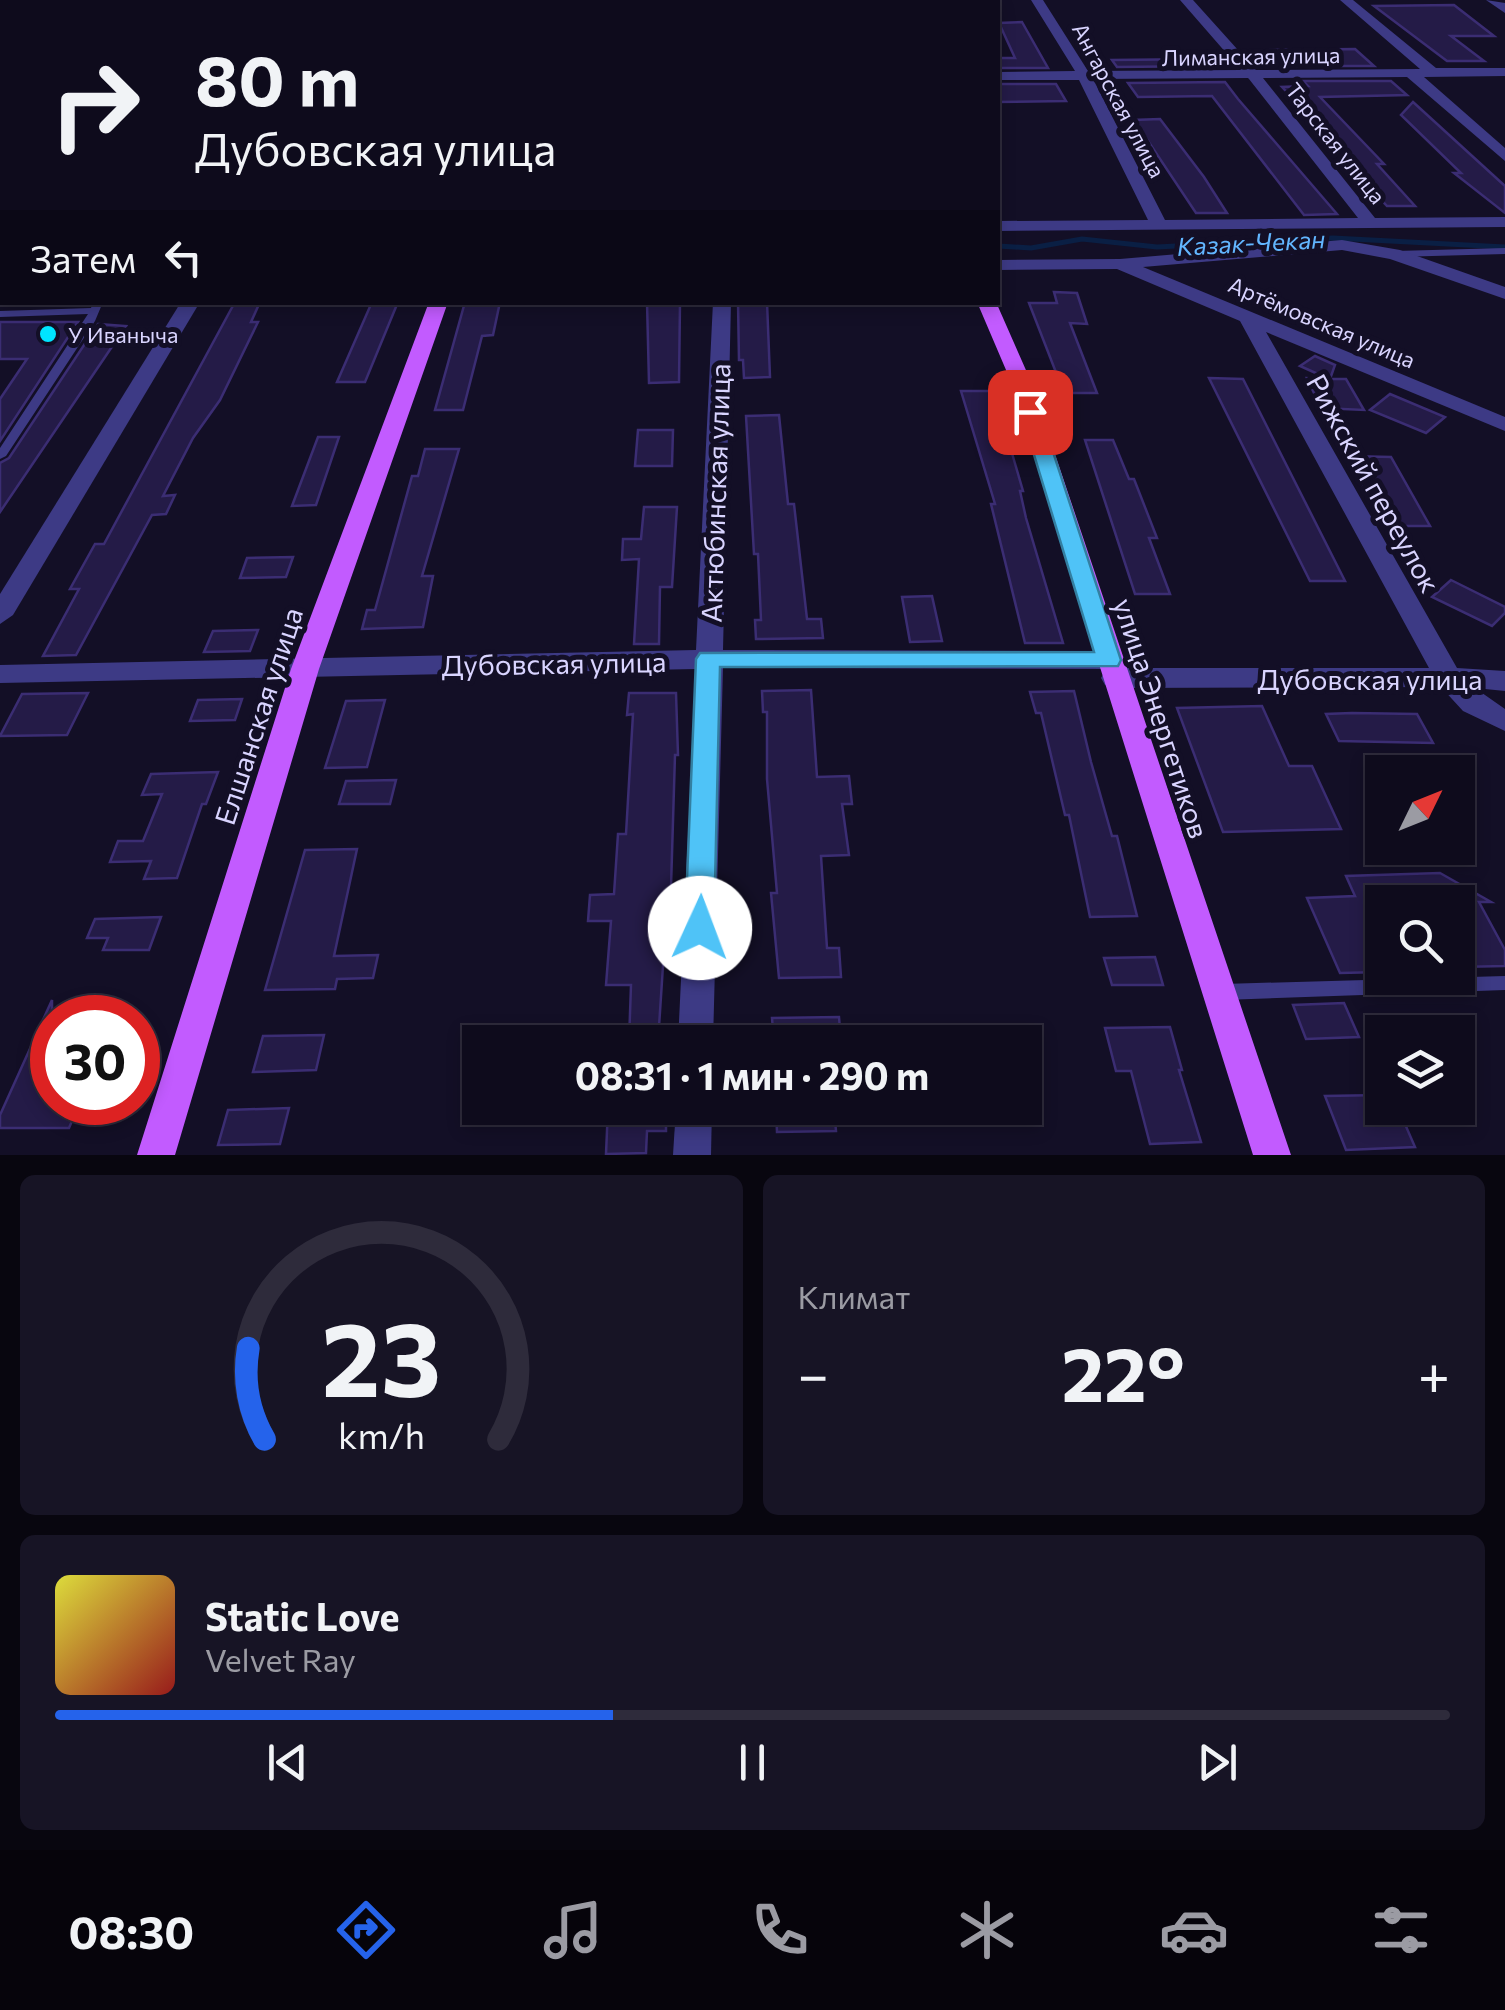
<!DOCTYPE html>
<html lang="ru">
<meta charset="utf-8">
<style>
:root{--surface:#0e0b1c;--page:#171425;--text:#f1f3f6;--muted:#9b9ba3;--line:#2e2b3b;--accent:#2563eb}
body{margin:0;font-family:Commissioner,sans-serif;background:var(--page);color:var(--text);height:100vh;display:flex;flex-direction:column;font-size:38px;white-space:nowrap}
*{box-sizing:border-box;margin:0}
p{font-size:32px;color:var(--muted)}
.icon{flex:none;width:55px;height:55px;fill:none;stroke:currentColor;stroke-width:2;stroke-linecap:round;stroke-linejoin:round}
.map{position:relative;height:1155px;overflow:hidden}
.side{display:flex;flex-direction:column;gap:20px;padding:20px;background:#08060f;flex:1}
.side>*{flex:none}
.guide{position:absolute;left:0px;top:0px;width:1000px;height:305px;box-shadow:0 5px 15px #0003,0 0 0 2px var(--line);background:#0e0b1c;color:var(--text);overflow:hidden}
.needle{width:65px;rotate:47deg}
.tools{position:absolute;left:1365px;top:755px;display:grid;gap:20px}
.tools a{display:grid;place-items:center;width:110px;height:110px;border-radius:0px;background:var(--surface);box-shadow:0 5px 15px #0003,0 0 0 2px var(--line);font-size:50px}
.speed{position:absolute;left:30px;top:995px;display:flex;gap:20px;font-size:50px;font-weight:700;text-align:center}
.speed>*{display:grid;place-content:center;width:130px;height:130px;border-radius:50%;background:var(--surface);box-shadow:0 5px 15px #0003,0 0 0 2px var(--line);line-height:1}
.speed .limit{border:15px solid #d22;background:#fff;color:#111}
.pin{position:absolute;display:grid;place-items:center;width:85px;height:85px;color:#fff;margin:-42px;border-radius:20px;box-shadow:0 5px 15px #0006}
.me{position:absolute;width:110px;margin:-55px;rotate:2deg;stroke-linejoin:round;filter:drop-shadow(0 0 8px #0008)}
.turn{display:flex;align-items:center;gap:35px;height:210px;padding:0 30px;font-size:45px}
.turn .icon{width:130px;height:130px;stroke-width:2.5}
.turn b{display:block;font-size:70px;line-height:85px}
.then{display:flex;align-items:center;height:95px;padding:0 30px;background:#0003;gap:20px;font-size:38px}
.big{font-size:75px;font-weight:700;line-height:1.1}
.side .widget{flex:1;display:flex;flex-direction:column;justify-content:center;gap:15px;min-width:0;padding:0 35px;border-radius:15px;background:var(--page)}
.side .dial{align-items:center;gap:0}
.dial svg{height:260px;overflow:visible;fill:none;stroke:var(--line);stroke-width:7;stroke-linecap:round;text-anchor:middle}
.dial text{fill:var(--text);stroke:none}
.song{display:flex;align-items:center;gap:30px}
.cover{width:120px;height:120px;border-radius:15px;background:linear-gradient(135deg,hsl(60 70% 55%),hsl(0 70% 35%))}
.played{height:10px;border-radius:5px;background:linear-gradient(90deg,var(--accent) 40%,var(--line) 40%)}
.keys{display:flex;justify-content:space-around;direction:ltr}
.heat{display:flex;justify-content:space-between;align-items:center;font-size:55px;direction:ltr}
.side .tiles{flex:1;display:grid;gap:20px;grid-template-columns:1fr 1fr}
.widget:last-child{grid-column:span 2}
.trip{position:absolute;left:462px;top:1025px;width:580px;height:100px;border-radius:0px;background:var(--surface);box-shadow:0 5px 15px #0003,0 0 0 2px var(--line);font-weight:700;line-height:100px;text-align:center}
.dock{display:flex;height:160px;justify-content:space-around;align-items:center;background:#06040b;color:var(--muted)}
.dock .icon{width:70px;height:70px}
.dock .on{color:var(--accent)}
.dock b{font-size:45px;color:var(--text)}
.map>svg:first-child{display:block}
</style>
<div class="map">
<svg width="1505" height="1155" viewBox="0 0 1505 1155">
<rect width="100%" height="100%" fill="#130f26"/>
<polygon fill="#12302f" points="0,0 348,0 2,2 2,34"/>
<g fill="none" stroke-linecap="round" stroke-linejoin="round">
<polyline stroke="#0a1f44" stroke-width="5" points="998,246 1031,248 1082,239 1157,247 1333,238 1505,247"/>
</g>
<g fill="#241b47" stroke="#3b2d73" stroke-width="2.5">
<polygon points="1454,5 1494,36 1451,36 1484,61 1447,61 1374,6"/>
<polygon points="1022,22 1048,68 998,68 998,58 1015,58 999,23"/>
<polygon points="1355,49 1374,66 1288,66 1272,50"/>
<polygon points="1206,59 1212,66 1117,67 1112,60"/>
<polygon points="1303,81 1391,81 1407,95 1320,97 1384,164 1377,164 1415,206 1387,206 1308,122 1315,122 1282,87 1308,86"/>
<polygon points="1225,82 1238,99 1337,214 1304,215 1212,96 1138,97 1128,83"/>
<polygon points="998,84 1056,84 1066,101 998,102"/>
<polygon points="1413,102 1505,186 1505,213 1454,173 1461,173 1401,115"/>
<polygon points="1160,119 1204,177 1227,213 1196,213 1134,120"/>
<polygon points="1054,292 1077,293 1087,324 1070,323 1097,393 1064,393 1029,303 1057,303"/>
<polygon points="235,302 260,302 251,322 258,322 220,400 193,438 163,496 175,495 166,514 152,515 76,655 43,656 79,589 70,589 95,544 104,544"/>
<polygon points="372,302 398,302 365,382 337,382"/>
<polygon points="465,302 500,302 493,335 482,336 463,410 435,410"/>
<polygon points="647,302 680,302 679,382 649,383"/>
<polygon points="738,302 767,302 770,377 744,378 743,360 739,360"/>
<polygon points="0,322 78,322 0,441 0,399 27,359 0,359"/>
<polygon points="98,324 126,326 0,512 0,463 9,458"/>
<polygon points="1315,356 1335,365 1330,379 1346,379 1364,410 1321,408 1307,378 1329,379 1300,366"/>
<polygon points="1209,378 1243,379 1345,581 1310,581"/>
<polygon points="961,391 989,391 1003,443 1009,443 1023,491 1020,491 1026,518 1063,643 1025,643 991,504 995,504"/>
<polygon points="1390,394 1445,417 1426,433 1370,410"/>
<polygon points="779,415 788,504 794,504 807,619 821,619 823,638 756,639 755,620 761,620 758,554 754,554 746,416"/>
<polygon points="638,430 673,430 672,466 635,466"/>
<polygon points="318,437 339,437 316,505 292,506"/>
<polygon points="1085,440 1113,440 1129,479 1134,479 1157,538 1149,538 1170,594 1135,594"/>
<polygon points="425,449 459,449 422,576 433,576 423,627 362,629 367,610 375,610 412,476 418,476"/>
<polygon points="1347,456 1391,457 1430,526 1384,526"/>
<polygon points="644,507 677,507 672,587 660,587 659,644 634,644 639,559 622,560 623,539 641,539"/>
<polygon points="293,557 286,577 240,578 247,558"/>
<polygon points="1451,580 1505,607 1505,613 1492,626 1432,597"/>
<polygon points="932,596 942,641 910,642 902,597"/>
<polygon points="258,630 250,651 204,652 213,631"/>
<polygon points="811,690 817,777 849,776 852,804 842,804 849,855 821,856 827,948 839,948 841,977 779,978 771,893 777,893 767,779 767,712 763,712 762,691"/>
<polygon points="1074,691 1091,762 1112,836 1117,836 1137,916 1090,917 1069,815 1065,815 1041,713 1036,713 1030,692"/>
<polygon points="88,693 67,735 0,736 22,694"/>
<polygon points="629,693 676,693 678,755 675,755 670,920 666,920 658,1042 629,1042 631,985 606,985 611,921 588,921 590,895 614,894 618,834 626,834 633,714 627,715"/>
<polygon points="242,699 235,720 190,721 198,700"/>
<polygon points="385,700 367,767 325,768 346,701"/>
<polygon points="1262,706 1289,766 1312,766 1341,829 1223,832 1177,708"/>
<polygon points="1352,713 1417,714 1433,743 1339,741 1326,714"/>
<polygon points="218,772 206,804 202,804 177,878 144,879 151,861 110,862 118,841 143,841 162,794 142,795 151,774"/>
<polygon points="396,780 390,804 339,804 346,781"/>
<polygon points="357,849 334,956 378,955 373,978 337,979 335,989 265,990 305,850"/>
<polygon points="1440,873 1491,902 1479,902 1505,950 1505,966 1458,967 1458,902 1424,902 1420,894 1382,895 1382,972 1340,973 1307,898 1355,896 1346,876"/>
<polygon points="161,917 149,950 103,950 108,938 87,938 95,919"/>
<polygon points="1155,957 1163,985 1112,985 1104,958"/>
<polygon points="52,1000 52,1102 80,1102 69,1128 0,1128 0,1115"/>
<polygon points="1344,1003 1359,1037 1306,1039 1293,1005"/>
<polygon points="839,1017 841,1042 774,1042 772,1018"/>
<polygon points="1170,1027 1182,1070 1179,1070 1201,1142 1150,1144 1131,1071 1116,1071 1105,1028"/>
<polygon points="324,1035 316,1070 253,1072 263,1036"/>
<polygon points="1382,1095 1382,1108 1398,1108 1415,1147 1346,1150 1325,1096"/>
<polygon points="289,1108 280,1144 218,1145 228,1110"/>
<polygon points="608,1108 666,1108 666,1131 647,1131 646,1153 606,1154"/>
<polygon points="776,1108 834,1108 836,1131 777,1132"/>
</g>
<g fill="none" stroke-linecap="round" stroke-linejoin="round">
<g fill="#3d3a85" fill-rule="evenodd">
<polygon points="94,0 101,0 98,2 92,2"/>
<polygon points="228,0 235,0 232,2 226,2"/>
<polygon points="360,0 366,0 364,2 358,2"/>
<polygon points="0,35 2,36 2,40 0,39"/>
<rect x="0" y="114" width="2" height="4"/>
<polygon points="1505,248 1505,254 1396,257 1392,254 1396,251"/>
<polygon points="93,302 103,302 95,321 6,456 0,459 0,448 88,314 0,317 0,311 91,308"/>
<polygon points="1505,976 1505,990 1223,1000 1217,997 1214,992 1217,987 1223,984"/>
</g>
<g fill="#3d3a85" fill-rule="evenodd">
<rect x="641" y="0" width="12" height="2"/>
<rect x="746" y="0" width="12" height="2"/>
<path d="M1031 0H1043L1088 71 1241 70 1180 0H1193L1256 70 1420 69 1340 0H1353L1436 68H1505V76L1424 77 1505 148V161L1407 77 1263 78 1375 218 1505 217V227L998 231V221L1148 220 1079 80H998V72L1075 71ZM1248 78 1249 79 1358 218 1165 220 1093 79Z"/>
<polygon points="1486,0 1505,3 1505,13"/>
<polygon points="1342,240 1400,250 1505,287 1505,299 1390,259 1342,250 1143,267 1505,417 1505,431 1266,332 1457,668 1505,671 1505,691 1475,688 1505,709 1505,731 1463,711 1441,687 1115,688 1105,685 1101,678 1105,671 1115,668 1429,668 1240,321 1117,269 998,270 998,260 1120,259"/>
<polygon points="181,302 200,302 13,615 0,624 0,594"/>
<polygon points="713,302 731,302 723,650 1109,651 1118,653 1122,660 1118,667 1109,669 723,668 713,1042 678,1042 696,669 0,683 0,665 696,650"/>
<polygon points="676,1108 712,1108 711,1155 673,1155"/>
</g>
<g fill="#c25bff" fill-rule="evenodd">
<polygon points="874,0 886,0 887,2 875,2"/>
<polygon points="0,285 2,286 2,297 0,297"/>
<polygon points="429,302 448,302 319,669 175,1155 137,1155 291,669"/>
<polygon points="977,302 996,302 1029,377 1291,1155 1253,1155 1009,377"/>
</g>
</g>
<polygon fill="#4fc3f7" stroke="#337fa1" stroke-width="2.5" points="1030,407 1040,412 1121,660 1118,666 720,667 714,928 710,936 700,940 689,936 685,928 696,659 700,653 1094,652 1021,412"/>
<circle fill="#00e5ff" stroke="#130f26" stroke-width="4" cx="48" cy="334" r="10"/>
<g text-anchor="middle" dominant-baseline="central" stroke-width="10" stroke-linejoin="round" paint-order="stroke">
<g font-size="22" fill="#d9d4ff" stroke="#130f26">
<text transform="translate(1251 56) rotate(-1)">Лиманская улица</text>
<text transform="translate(1119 100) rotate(62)">Ангарская улица</text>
<text transform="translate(1336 143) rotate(52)">Тарская улица</text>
<text transform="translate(1322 322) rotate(23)">Артёмовская улица</text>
</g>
<g font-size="22" fill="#d9d4ff" stroke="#130f26" text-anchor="start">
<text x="68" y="334">У Иваныча</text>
</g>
<g font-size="25" font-style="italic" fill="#62b6ff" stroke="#130f26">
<text transform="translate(1251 242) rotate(-3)">Казак-Чекан</text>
</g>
<g font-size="28" fill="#d9d4ff" stroke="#130f26">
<text transform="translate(1374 483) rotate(61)">Рижский переулок</text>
<text transform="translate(715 493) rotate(-88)">Актюбинская улица</text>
<text transform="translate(554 663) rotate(-1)">Дубовская улица</text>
<text x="1370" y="679">Дубовская улица</text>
<text transform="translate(258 716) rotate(-72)">Елшанская улица</text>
<text transform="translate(1162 718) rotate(72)">улица Энергетиков</text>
</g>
</g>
</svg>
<div class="tools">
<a><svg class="needle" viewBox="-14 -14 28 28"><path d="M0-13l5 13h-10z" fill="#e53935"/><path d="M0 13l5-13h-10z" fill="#9b9ba3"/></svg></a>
<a><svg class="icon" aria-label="search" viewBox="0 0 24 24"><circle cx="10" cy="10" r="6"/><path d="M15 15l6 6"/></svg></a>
<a><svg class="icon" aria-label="layers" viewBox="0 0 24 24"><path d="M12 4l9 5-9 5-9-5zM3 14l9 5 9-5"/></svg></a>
</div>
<div class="speed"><div class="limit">30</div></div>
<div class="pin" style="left:1030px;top:412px;background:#d93025"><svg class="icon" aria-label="arrive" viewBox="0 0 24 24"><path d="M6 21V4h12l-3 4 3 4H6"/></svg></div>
<svg class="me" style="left:700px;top:928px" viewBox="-20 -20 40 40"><circle r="19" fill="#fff"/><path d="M0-13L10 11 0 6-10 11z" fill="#4fc3f7"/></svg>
<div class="trip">08:31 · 1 мин · 290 m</div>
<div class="guide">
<div class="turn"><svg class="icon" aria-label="right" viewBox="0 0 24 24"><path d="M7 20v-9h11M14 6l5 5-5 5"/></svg><div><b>80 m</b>Дубовская улица</div></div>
<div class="then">Затем<svg class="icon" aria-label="left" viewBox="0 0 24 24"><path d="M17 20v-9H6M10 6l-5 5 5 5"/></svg></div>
</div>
</div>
<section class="side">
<div class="tiles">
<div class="widget dial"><svg viewBox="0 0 100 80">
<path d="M14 69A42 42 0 1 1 86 69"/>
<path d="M14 69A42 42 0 0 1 9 41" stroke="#2563eb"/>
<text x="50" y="56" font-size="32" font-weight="700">23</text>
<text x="50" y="72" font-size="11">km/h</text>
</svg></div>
<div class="widget"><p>Климат</p>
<div class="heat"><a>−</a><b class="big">22°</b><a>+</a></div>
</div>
<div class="widget">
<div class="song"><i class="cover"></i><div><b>Static Love</b><p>Velvet Ray</p></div></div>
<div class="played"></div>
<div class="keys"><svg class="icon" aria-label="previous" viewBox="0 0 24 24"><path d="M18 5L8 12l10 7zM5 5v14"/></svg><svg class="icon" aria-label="pause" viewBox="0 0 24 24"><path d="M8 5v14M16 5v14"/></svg><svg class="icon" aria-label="next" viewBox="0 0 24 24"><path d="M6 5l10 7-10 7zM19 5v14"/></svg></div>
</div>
</div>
</section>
<nav class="dock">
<b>08:30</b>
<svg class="icon on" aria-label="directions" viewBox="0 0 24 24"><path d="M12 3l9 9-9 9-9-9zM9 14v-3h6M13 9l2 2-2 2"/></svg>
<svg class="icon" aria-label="music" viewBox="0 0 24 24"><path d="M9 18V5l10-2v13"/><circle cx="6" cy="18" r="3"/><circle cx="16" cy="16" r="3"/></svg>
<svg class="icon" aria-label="phone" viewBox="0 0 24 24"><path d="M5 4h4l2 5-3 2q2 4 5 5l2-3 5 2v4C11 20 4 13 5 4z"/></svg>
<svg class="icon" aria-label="climate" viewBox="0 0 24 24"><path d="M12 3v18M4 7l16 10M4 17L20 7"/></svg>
<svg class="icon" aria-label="car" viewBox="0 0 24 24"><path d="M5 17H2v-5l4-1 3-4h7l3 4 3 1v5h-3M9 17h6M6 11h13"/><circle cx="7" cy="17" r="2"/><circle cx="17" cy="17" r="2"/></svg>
<svg class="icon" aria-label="filters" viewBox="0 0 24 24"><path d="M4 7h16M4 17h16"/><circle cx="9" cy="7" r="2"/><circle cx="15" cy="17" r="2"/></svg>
</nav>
